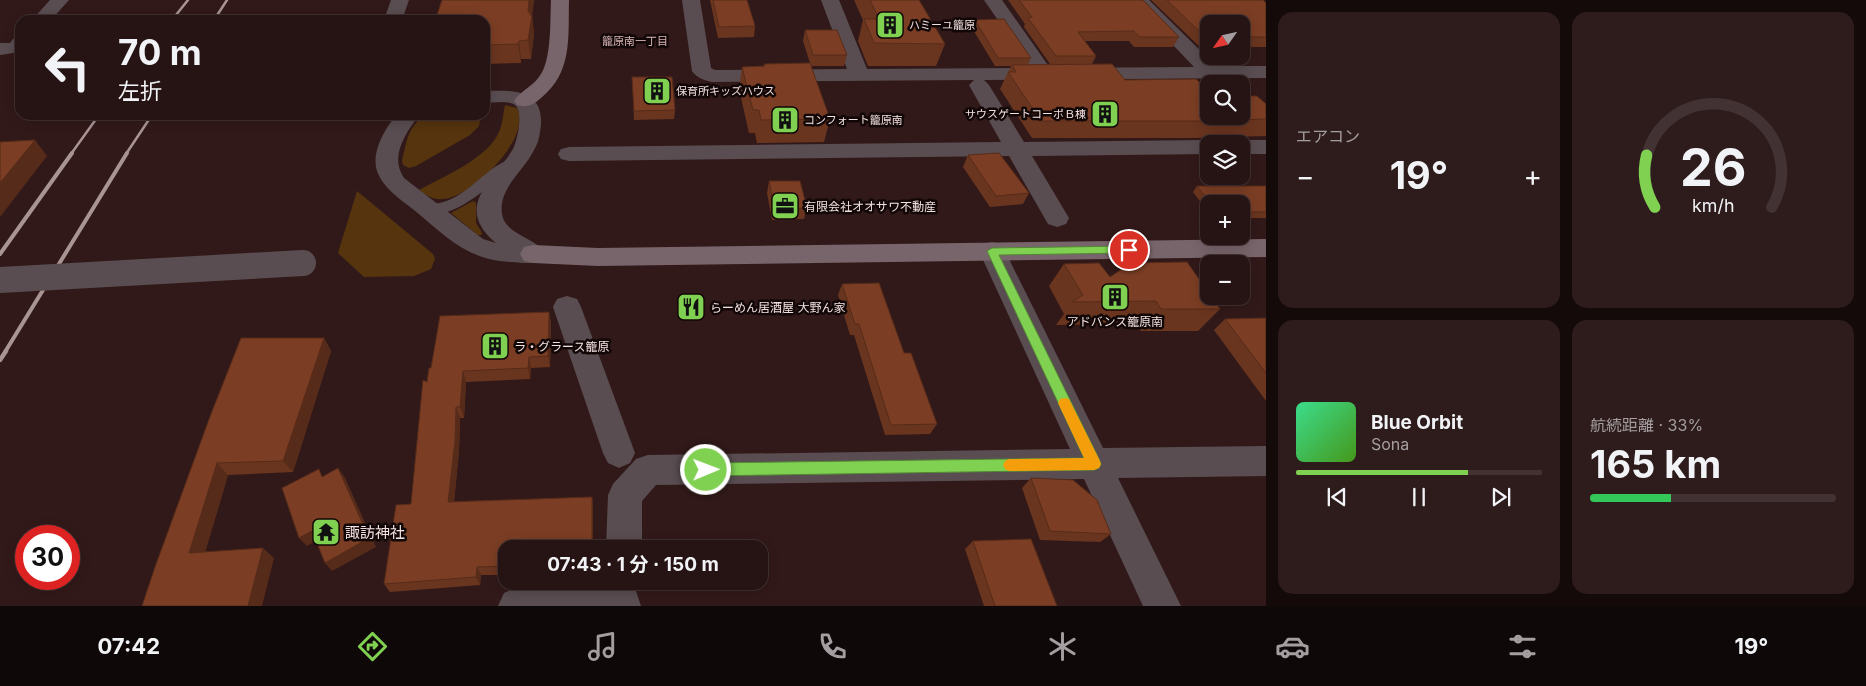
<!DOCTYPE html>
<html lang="ja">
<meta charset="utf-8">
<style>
:root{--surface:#261313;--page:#2e1c1c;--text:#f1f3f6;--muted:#a49ea0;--line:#423233;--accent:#80d051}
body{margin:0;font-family:Inter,"Noto Sans JP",sans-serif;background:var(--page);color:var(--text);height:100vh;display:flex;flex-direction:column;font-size:19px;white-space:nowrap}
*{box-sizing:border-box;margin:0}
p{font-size:16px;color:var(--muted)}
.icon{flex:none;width:28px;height:28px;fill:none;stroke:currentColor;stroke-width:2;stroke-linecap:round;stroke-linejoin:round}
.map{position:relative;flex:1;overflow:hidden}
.drawer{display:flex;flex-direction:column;gap:12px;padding:12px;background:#150a0a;width:600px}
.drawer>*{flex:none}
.banner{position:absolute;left:15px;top:15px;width:475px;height:105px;border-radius:15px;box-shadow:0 2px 12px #0003,0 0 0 1px var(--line);background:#261313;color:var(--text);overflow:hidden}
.needle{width:32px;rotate:236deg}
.buttons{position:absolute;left:1200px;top:15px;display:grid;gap:10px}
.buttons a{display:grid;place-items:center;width:50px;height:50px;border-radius:10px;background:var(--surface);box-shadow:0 2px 12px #0003,0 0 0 1px var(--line);font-size:25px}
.speed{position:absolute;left:15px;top:525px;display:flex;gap:10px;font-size:25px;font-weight:700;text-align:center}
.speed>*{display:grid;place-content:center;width:65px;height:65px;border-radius:50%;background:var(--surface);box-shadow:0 2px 12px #0003,0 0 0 1px var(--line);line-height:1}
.speed .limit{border:8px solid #d22;background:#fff;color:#111}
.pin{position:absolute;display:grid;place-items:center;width:42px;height:42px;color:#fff;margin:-21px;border:2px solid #fff;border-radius:50%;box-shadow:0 1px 5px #0007}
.me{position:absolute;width:55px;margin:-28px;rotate:89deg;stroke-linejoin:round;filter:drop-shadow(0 0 4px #0008)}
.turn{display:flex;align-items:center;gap:18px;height:105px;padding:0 20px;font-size:22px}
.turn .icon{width:65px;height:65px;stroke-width:2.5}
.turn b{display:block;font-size:35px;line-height:42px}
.big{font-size:38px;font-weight:700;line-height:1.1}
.drawer .tile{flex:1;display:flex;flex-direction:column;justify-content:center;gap:8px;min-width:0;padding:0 18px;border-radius:15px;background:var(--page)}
.drawer .dial{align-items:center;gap:0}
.dial svg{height:130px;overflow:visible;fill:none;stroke:var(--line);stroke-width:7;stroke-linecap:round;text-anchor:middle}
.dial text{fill:var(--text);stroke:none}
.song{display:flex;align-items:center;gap:15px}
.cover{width:60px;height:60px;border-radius:8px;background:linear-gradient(135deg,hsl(150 70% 55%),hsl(100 70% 35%))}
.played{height:5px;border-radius:2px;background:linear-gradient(90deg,var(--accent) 70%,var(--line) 70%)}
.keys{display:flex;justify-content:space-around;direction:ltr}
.heat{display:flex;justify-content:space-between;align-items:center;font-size:28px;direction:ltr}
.charge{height:8px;border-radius:4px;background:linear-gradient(90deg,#34c759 33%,var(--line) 0)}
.drawer .tiles{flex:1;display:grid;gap:12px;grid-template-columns:repeat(2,1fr)}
.trip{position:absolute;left:498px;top:540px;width:270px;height:50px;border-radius:15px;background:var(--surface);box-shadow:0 2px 12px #0003,0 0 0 1px var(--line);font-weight:700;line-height:50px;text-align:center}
.tab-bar{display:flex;height:80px;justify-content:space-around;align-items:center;background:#0f0808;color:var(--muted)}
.tab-bar .icon{width:35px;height:35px}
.tab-bar .selected{color:var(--accent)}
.tab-bar b{font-size:22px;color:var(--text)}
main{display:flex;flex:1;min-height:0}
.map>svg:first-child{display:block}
</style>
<main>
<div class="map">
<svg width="1266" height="606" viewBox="0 0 1266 606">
<rect width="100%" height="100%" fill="#321919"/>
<g fill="#55340e">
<path d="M505 105 517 108C533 138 471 197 444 199 433 200 427 196 419 190 443 177 488 158 499 132 503 123 503 114 505 105Z"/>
<path d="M425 115H481L479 126 470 135 416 166 409 168 403 165 402 161C407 141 407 128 425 115Z"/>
<polygon points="357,191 433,254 435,259 431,269 414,276 364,277 338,253"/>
<polygon points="473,201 476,203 476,223 482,233 481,235 478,235 451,213"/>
</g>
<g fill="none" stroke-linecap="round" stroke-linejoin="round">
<path fill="#594d51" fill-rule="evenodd" d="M512 159 518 163 516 166C493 181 455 222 424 213L422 210 424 207C436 203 446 203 457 196 475 186 492 164 512 159Z"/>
<g fill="#594d51" fill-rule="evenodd">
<polygon points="50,0 69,0 51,20 32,20"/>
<polygon points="391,0 409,0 402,20 384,20"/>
<path d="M682 0H700L711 68 715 70 847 69 821 0H839L867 69 1031 68 984 0H1002L1050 68 1194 67 1130 0H1149L1216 66H1266V78L984 80 989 85 1024 142 1209 140 1218 144H1209V154L1032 156 1069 218 1066 224 1057 227 1048 224 1009 156 569 161 561 159 558 154 561 149 569 147 1001 142 969 85 974 80 712 82C704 80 697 78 692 71Z"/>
<polygon points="20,37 20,52 0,55 0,43 10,43 13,39"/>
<path d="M485 91C511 90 543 89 541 124 540 133 539 142 534 150 524 171 498 188 502 214 505 235 536 237 546 254L542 261C532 264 523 263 512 262 466 260 447 237 414 210 400 199 383 188 377 171 371 152 385 129 396 115H419C406 133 389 156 404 178L483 239 496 243C452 206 494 181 513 149 517 141 524 112 515 105 508 100 493 103 485 103Z"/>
<polygon points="1241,140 1266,140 1266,154 1241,154 1241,144 1232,144"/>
<polygon points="992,242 1001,244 1005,251 1103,448 1266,446 1266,476 1118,478 1181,606 1143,606 1084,479 656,485 642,501 642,549 606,549 608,495 613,484 636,459 648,455 1070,449 979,251 983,244"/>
<polygon points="567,296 577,299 581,307 635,453 630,463 619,468 608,463 603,453 553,307 557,299"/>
<polygon points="623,585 636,591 641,606 498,606 504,593 517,587"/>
</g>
<g fill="#78656b" fill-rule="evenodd">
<path d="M551 0H569C568 37 573 72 541 98 533 105 528 108 517 105L514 101C520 91 532 87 539 77 552 61 550 20 551 0Z"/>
<polygon points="1266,239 1266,257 598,266 533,263 524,261 520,254 524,247 533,245 598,248"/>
</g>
<g stroke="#a99494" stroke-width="2.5">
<polyline points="172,20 188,0"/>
<polyline points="214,20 227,0"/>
<polyline points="71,154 99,115"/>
<polyline points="126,154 152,115"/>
</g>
<g stroke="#a99494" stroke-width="4">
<polyline points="0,254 72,153"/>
<polyline points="5,352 127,153"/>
</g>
<polyline stroke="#a99494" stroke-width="4.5" points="0,360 6,351"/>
<polyline stroke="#594d51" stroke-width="26" points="0,280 303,263"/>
</g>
<g fill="#6a351f">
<polygon points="442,0 534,0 532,15 534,34 531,59 521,59 521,63 485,64 485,20 437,15"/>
<polygon points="710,0 747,0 755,26 754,37 718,38"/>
<polygon points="854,0 919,0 945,44 936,66 868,66 858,41 863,20"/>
<polygon points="1008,0 1143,0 1179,37 1173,47 1134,47 1129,41 1085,41 1096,56 1092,64 1125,80 1209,116 1266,104 1266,136 1192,138 1032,138 1000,89 1011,66 995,66 972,28 975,20 1031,58 1028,64 1050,64 1024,27 1025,24"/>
<polygon points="1151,0 1263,0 1266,3 1266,47 1241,47 1241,24 1209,24 1209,47 1200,47"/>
<polygon points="805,30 847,55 844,66 811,66 830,119 824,142 757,143 755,133 749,133 739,89 742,67 764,66 764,64 810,63 803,41"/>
<polygon points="632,77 675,110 674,119 634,120"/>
<polygon points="968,155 1029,193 1023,204 990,207 963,167"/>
<polygon points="769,181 807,208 804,219 772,220 767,193"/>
<polygon points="1197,186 1266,186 1266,218 1241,218 1241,204 1209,204 1209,213 1193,192"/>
<polygon points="1064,264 1110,277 1220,309 1198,331 1141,331 1136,324 1056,325 1064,314 1049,286"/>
<polygon points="842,284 904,353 937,424 930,434 885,435 854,335 850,335 838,295"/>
<polygon points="549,312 551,323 550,367 531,368 530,379 466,382 464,418 460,418 459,451 454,502 592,497 593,506 506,549 506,575 481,575 480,585 390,592 384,584 411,504 427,382 431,368"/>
<polygon points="1266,318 1266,401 1214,330 1225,319"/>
<polygon points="324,338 331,351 293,472 228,475 205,552 274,558 155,567 211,414"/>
<polygon points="1031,478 1111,534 1100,542 1040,540 1022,488"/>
<polygon points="973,541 1057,606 984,606 965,549"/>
</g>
<g fill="#562b19">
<polygon points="529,0 534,0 531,20 532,15 534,34 531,59 528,40 528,12"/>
<polygon points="519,41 521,59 521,63 518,44"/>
<polygon points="35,140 47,156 0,217 0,183"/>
<polygon points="549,312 551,323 550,367 548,356"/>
<polygon points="324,338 331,351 293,472 283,461"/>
<polygon points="529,357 531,368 530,379 528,368"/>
<polygon points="463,371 466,382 464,418 460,407"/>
<polygon points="456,407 460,418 459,451 453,511 448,502"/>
<polygon points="217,463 228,475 202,563 189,553"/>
<polygon points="338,468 345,478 376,547 332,571 325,563"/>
<polygon points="592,497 593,506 593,549 592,549"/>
<polygon points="312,531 320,539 307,546 299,538"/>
<polygon points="263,548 274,558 262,606 248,606"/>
<polygon points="477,567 481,575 480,585 476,577"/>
</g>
<g fill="#7b3e24" stroke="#562b19">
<polygon points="442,0 529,0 528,12 530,12 530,15 532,15 528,40 519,41 518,44 485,45 485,20 403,20 437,15"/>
<polygon points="713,0 747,0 755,26 719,27"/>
<polygon points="870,0 919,0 945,44 874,43 864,19 879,19"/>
<polygon points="1019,0 1143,0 1179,37 1140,37 1134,31 1078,32 1096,56 1056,56 1028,18 1032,17"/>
<polygon points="1167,0 1263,0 1266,3 1266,37 1241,37 1241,24 1209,24 1209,37 1206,38"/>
<polygon points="1004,19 1031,58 998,58 975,20"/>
<polygon points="805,30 837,30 847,55 813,55"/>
<polygon points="810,63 830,119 761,120 759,110 753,110 742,67 765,66 764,64"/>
<polygon points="1112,64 1125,80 1196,79 1209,92 1209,116 1241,116 1241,96 1257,96 1266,104 1266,119 1205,121 1041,121 1008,72 1016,72 1012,65"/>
<polygon points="632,77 672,77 675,110 634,111"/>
<polygon points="35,140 0,183 0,142"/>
<polygon points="999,153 1029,193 996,196 968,155"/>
<polygon points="769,181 800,181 807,208 775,209"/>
<polygon points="1197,186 1266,186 1266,212 1241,212 1241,204 1211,204"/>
<polygon points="1187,262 1209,293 1209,296 1211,296 1220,309 1161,309 1156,301 1072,302 1083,295 1064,264 1099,263 1110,277 1131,263"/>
<polygon points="879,283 904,353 911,353 937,424 891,425 859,324 855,324 842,284"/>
<polygon points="549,312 548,356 529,357 528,368 463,371 460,407 456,407 455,441 448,502 592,497 592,549 506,549 506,566 477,567 476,577 384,584 396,505 411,504 423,380 427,382 429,368 431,368 440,316"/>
<polygon points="1266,318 1266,373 1225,319"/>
<polygon points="241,338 324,338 283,461 217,463 189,553 263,548 248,606 142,606 155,567 211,414"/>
<polygon points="338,468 369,538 325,563 312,531 299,538 282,488 319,469 322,477"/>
<polygon points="1031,478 1073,480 1097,500 1111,534 1050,531"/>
<polygon points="1031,539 1057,606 995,606 973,541"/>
</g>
<polygon fill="#80d051" stroke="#538735" points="1129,246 1134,250 1129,253 999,255 1099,459 1101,464 1099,468 1094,470 706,476 701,474 699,470 701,465 706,463 1084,458 987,251 992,248"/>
<polygon fill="#f59e0b" points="1065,398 1069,399 1099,459 1101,464 1099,468 1094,470 1009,471 1005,469 1003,465 1005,461 1009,459 1084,458 1058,403 1060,399"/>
<defs>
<symbol id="building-square" viewBox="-11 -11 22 22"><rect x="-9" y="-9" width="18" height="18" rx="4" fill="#80d051" stroke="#120707"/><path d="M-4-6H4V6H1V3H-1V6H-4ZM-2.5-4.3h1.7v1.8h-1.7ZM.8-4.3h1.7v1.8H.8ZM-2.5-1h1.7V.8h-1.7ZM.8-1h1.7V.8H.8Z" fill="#111"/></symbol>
<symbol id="office-square" viewBox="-11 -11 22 22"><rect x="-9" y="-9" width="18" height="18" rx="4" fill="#80d051" stroke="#120707"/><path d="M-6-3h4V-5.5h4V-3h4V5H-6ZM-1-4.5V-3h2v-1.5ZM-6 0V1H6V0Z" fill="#111"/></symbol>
<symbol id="restaurant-square" viewBox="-11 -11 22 22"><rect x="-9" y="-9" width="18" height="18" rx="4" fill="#80d051" stroke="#120707"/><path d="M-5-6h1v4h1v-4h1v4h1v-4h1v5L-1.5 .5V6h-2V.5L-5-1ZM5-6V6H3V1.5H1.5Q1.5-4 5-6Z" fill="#111"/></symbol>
<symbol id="temple-square" viewBox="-11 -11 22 22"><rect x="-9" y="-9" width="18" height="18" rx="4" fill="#80d051" stroke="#120707"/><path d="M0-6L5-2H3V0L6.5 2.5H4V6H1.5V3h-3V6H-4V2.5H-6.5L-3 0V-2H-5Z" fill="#111"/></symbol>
</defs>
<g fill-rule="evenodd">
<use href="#building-square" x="874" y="9" width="32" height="32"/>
<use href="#building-square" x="641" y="75" width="32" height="32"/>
<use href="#building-square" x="1089" y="98" width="32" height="32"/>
<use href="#building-square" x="769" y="104" width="32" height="32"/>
<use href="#office-square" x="769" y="190" width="32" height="32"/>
<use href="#building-square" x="1099" y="281" width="32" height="32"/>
<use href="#restaurant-square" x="675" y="291" width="32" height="32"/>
<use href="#building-square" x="479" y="330" width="32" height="32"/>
<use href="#temple-square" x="310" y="516" width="32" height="32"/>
</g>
<g text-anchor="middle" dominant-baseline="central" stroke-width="5" stroke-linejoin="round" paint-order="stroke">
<g font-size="11" fill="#f3e1e1" stroke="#120707" text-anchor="start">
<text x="909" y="25">ハミーユ籠原</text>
<text x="676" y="91">保育所キッズハウス</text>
<text x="1086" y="114" text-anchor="end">サウスゲートコーポＢ棟</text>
<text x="804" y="120">コンフォート籠原南</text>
</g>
<g font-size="11" fill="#d7b5b4" stroke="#120707">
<text x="635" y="41">籠原南一丁目</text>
</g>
<g font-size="12" fill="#f3e1e1" stroke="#120707" text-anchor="start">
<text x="804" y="206">有限会社オオサワ不動産</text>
<text x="710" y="307">らーめん居酒屋 大野ん家</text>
<text x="1115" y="321" text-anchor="middle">アドバンス籠原南</text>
<text x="514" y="346">ラ・グラース籠原</text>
</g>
<g font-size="15" fill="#f3e1e1" stroke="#120707" text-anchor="start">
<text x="345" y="532">諏訪神社</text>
</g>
</g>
</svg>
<div class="buttons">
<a><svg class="needle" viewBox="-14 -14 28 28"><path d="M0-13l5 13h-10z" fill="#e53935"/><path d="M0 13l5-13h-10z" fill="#a49ea0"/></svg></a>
<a><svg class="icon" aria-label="search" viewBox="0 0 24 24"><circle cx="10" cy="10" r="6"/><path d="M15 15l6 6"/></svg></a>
<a><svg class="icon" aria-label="layers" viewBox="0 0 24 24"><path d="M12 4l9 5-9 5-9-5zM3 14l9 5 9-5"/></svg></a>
<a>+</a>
<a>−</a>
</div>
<div class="speed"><div class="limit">30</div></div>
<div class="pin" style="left:1129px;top:250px;background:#d93025"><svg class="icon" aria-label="arrive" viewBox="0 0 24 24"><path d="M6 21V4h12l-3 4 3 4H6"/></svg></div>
<svg class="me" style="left:706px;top:470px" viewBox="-20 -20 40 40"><circle r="17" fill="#80d051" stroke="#fff" stroke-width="3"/><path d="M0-11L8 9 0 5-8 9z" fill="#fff"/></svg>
<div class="trip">07:43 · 1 分 · 150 m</div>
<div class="banner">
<div class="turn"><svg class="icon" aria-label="left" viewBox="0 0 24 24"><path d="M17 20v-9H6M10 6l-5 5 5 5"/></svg><div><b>70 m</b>左折</div></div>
</div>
</div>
<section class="drawer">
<div class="tiles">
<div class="tile"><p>エアコン</p>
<div class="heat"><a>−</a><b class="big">19°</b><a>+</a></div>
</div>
<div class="tile dial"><svg viewBox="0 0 100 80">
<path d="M14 69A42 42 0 1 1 86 69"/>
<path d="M14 69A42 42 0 0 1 9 37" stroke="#80d051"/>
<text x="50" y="56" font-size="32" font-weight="700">26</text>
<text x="50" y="72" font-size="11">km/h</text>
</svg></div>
<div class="tile">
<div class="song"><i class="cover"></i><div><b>Blue Orbit</b><p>Sona</p></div></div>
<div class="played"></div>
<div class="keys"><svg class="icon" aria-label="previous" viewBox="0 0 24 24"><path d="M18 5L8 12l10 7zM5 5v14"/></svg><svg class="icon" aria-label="pause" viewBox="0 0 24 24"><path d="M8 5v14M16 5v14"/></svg><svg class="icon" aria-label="next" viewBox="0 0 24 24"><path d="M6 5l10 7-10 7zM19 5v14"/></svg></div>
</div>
<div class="tile"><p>航続距離 · 33%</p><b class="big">165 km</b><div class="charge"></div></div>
</div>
</section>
</main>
<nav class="tab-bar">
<b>07:42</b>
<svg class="icon selected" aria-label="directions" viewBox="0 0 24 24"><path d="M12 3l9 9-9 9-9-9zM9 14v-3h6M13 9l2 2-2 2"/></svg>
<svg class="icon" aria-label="music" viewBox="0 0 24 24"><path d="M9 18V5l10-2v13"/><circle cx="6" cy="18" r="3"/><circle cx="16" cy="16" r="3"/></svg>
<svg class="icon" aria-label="phone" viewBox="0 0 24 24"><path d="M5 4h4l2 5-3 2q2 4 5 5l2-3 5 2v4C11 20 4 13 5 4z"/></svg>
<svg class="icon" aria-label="climate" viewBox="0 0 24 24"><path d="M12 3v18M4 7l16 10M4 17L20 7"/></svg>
<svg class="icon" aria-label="car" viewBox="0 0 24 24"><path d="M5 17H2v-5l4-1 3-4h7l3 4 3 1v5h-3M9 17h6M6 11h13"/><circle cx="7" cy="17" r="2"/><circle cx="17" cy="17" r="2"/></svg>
<svg class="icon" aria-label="filters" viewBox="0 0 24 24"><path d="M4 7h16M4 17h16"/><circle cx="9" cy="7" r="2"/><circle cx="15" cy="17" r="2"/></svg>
<b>19°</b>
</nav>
